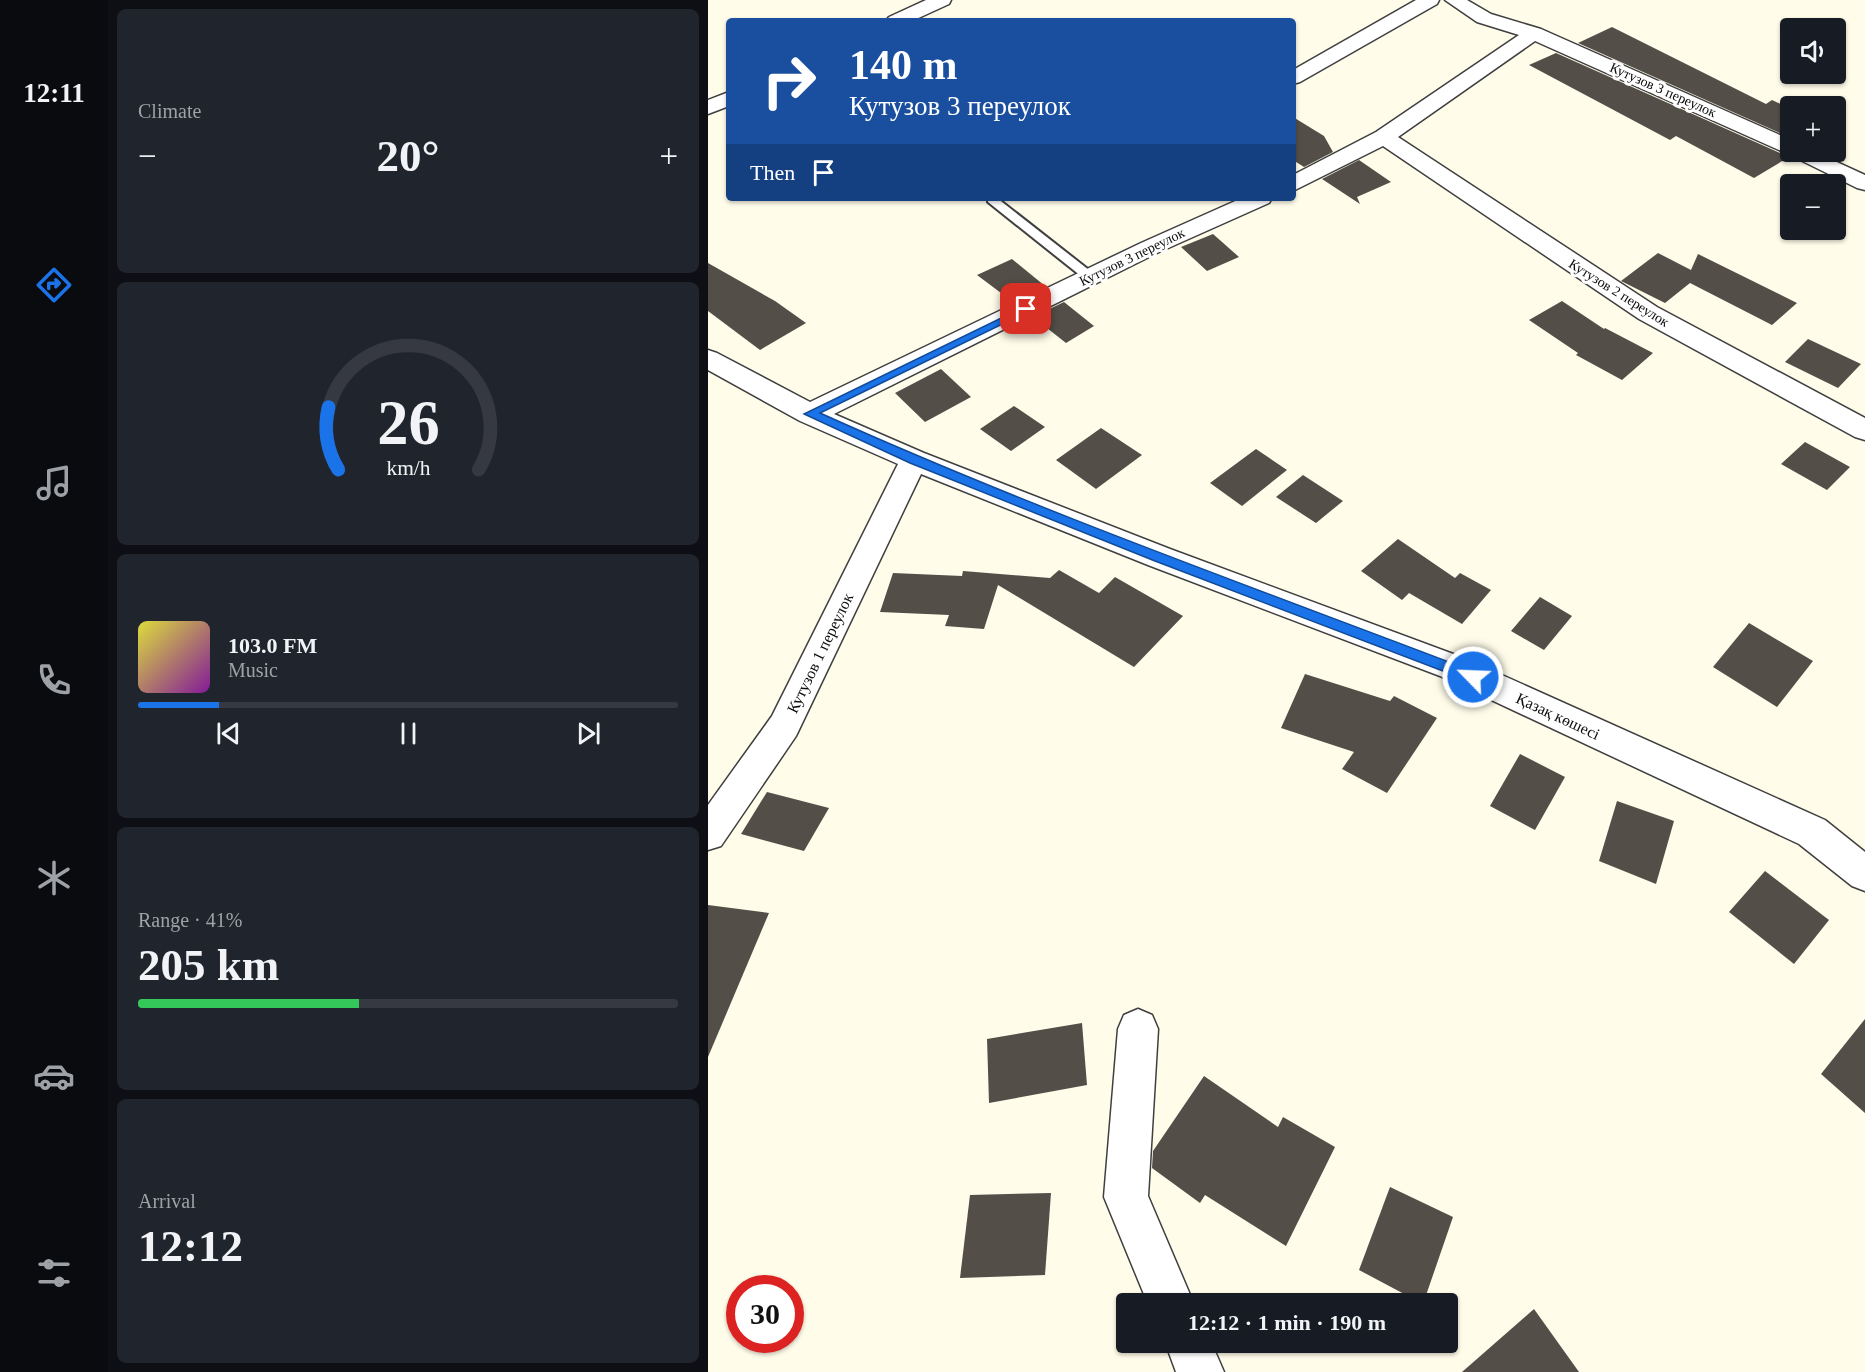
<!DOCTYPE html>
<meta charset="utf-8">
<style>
:root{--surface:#171b24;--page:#20242c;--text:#f1f3f6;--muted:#9ea1a6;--line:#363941;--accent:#1a73e8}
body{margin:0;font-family:Georgia,serif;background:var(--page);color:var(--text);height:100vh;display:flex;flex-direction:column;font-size:22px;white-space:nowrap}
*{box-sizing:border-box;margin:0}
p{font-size:20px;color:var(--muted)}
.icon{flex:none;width:33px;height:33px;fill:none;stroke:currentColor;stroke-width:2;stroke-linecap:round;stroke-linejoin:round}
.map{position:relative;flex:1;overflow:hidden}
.sheet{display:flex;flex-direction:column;gap:9px;padding:9px;background:#0d0f14;width:600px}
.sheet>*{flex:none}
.guide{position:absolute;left:18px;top:18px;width:570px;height:183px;border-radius:6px;box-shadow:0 2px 4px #0004;background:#1a4fa0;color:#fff;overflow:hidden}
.controls{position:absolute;left:1072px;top:18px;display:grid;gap:12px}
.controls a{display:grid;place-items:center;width:66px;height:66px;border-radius:6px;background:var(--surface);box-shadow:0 2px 4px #0004;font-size:30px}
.speed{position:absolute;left:18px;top:1275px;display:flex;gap:12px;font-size:30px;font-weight:700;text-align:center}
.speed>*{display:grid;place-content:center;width:78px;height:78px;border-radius:50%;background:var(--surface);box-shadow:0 2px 4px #0004;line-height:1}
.speed .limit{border:9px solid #d22;background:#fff;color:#111}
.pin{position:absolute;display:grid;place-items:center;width:51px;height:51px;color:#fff;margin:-26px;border-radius:12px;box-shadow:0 3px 9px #0006}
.me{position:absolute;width:66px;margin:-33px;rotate:294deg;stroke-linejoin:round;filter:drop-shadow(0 0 4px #0008)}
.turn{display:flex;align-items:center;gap:21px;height:126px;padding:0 24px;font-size:27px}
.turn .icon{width:78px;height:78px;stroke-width:2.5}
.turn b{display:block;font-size:42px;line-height:51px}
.then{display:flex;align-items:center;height:57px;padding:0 24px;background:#0003;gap:12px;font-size:22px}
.big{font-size:45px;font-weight:700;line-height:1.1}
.sheet .tile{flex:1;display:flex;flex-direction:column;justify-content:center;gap:9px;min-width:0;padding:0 21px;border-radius:9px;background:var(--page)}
.sheet .dial{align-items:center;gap:0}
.dial svg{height:156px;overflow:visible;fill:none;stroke:var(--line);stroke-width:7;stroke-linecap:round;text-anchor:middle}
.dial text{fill:var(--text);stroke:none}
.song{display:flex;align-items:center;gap:18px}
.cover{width:72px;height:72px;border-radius:9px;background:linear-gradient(135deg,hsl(60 70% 55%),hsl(290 70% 35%))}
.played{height:6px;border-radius:3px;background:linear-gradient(90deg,var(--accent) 15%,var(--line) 15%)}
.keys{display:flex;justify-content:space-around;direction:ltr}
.heat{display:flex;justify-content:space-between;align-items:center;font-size:33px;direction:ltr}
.charge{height:9px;border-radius:4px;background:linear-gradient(90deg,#34c759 41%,var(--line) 0)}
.trip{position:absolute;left:408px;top:1293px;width:342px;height:60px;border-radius:6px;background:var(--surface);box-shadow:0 2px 4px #0004;font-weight:700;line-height:60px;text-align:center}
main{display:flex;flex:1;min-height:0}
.tab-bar{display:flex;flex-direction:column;width:108px;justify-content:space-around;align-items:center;background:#090b0e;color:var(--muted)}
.tab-bar .icon{width:42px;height:42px}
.tab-bar .on{color:var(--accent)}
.tab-bar b{font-size:27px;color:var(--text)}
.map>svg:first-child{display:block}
</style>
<main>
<nav class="tab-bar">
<b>12:11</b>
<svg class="icon on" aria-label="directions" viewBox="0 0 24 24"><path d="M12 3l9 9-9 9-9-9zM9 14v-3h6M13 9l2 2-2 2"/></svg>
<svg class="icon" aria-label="music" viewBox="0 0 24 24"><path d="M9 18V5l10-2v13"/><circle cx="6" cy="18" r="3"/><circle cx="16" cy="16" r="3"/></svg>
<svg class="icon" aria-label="phone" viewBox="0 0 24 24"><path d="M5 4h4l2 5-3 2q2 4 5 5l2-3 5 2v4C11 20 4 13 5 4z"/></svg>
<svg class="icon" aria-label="climate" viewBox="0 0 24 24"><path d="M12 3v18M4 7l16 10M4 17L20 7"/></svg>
<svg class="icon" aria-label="car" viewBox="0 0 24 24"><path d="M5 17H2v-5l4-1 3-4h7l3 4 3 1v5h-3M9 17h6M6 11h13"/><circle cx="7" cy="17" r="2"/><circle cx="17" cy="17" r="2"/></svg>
<svg class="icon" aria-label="filters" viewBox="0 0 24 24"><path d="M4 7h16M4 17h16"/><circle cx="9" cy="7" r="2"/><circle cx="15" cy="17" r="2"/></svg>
</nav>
<section class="sheet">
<div class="tile"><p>Climate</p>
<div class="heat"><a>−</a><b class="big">20°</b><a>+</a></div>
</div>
<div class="tile dial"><svg viewBox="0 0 100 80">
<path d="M14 69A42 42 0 1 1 86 69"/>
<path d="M14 69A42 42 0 0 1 9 37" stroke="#1a73e8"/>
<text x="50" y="56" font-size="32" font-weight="700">26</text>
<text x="50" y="72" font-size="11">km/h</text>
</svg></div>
<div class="tile">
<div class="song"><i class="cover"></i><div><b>103.0 FM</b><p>Music</p></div></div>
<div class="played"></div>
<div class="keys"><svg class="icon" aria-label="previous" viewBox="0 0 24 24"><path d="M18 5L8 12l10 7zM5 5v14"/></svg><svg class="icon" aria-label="pause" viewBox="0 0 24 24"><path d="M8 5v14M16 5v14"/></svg><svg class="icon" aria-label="next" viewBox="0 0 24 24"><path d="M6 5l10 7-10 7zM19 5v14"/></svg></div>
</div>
<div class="tile"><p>Range · 41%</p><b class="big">205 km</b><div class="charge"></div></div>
<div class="tile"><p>Arrival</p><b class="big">12:12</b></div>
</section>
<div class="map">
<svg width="1157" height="1372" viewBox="0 0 1157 1372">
<rect width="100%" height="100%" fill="#fffcea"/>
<g fill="#544e48">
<polygon points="904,27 1058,104 1064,100 1083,109 1083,138 870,43"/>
<polygon points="848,53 1079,156 1081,157 1046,178 968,136 962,140 821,65"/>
<polygon points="585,117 616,136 625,152 596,167 585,160"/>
<polygon points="651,160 683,182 649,197 652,204 614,179"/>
<polygon points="505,234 531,257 499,271 473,247"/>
<polygon points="950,253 983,270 990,254 1089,303 1064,325 982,283 957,303 913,281"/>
<polygon points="304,259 337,286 305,302 269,275"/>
<polygon points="0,263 67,301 98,323 52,350 0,311"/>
<polygon points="854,301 896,329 897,328 945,353 914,380 868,355 870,353 821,320"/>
<polygon points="356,302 386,326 358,343 325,317"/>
<polygon points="1100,339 1153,364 1130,388 1077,362"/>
<polygon points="233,369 263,397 217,422 187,393"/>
<polygon points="306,406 337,427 303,451 272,429"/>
<polygon points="393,428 434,455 388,489 348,460"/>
<polygon points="1097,442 1142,467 1119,490 1073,464"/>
<polygon points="548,449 579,470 534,506 502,483"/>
<polygon points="595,475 635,501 608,523 568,497"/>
<polygon points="690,539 747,578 752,573 783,590 754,624 701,593 694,600 653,571"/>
<polygon points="351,570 391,593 407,577 475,616 426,667 290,585 276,629 237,626 241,615 172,612 185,573 254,576 255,571 342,578"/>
<polygon points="832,597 864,616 836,650 803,631"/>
<polygon points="1041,623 1105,661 1069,707 1005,667"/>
<polygon points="597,674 682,701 686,696 729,718 679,793 634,769 646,752 573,728"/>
<polygon points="812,754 857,777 827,830 782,806"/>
<polygon points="59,792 121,808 96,851 33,834"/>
<polygon points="909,801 966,821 948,884 891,861"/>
<polygon points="1057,871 1121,920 1086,964 1021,912"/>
<polygon points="0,905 61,913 0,1057"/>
<polygon points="1157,1019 1157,1113 1113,1074"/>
<polygon points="374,1023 379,1085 281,1103 279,1039"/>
<polygon points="496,1076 570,1127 575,1117 627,1147 578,1246 497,1195 492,1203 444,1168 445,1151"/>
<polygon points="682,1187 745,1217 715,1304 651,1270"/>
<polygon points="343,1193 337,1275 252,1278 262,1195"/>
<polygon points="826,1309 871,1372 754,1372"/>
</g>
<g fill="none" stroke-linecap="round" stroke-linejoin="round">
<defs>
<polygon id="lane" points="280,198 289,198 386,274 388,277 386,280 378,280 280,202"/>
<g id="street">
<polygon points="218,0 243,0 241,4 204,21 178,21 181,17"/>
<polygon points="708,0 731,0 729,4 592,82 585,84 585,70"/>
<polygon points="737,0 759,0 783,14 833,29 1083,140 1083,152 1107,152 1157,175 1157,190 1149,188 1080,154 827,41 690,137 949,307 1157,418 1157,440 1147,437 931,319 675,146 585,191 585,175 668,132 811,35 769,22"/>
<polygon points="21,92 21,106 0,114 0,100"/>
<polygon points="534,198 564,198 561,203 449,253 126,414 216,453 462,549 756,658 1117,820 1157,852 1157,891 1144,886 1091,844 732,676 440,565 213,474 88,736 13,846 0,850 0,805 64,716 190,464 92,421 0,370 0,350 9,353 102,402 433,243"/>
<polygon points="430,1009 444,1015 450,1029 440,1196 486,1304 440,1304 396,1197 410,1029 416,1015"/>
<polygon points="457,1342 503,1342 516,1372 468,1372"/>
</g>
</defs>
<use href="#lane" stroke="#3f3f3f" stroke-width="4"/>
<use href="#street" stroke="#3f3f3f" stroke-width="3"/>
<use href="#lane" fill="#fff" fill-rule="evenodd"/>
<use href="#street" fill="#fff" fill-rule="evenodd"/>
</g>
<path fill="#1a73e8" stroke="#114b97" stroke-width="1.5" d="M318 306 321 307V311L112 413C327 510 550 589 770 673L772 677 770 681H761L447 561 202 463 96 414Z"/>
<g text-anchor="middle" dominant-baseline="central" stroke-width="6" stroke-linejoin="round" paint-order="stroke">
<g font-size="14" fill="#0c0c0c" stroke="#fff">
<text transform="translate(955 90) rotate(24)">Кутузов 3 переулок</text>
<text transform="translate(424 257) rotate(-26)">Кутузов 3 переулок</text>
<text transform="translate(911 293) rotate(32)">Кутузов 2 переулок</text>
</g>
<g font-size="16" fill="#0c0c0c" stroke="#fff">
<text transform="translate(112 653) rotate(-64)">Кутузов 1 переулок</text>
<text transform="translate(850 716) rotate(25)">Қазақ көшесі</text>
</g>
</g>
</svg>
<div class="controls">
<a><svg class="icon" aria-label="sound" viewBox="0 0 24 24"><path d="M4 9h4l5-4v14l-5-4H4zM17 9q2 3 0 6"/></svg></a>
<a>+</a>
<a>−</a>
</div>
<div class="speed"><div class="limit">30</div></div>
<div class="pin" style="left:318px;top:309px;background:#d93025"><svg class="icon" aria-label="arrive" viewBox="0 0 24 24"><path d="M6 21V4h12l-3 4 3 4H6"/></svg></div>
<svg class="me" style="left:765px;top:677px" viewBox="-20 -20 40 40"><circle r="17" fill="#1a73e8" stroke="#fff" stroke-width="3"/><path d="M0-11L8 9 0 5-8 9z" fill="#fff"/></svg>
<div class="trip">12:12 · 1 min · 190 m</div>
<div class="guide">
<div class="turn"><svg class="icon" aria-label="right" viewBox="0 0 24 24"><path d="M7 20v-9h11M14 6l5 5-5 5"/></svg><div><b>140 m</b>Кутузов 3 переулок</div></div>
<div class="then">Then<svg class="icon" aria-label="arrive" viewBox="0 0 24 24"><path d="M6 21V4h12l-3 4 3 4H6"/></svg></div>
</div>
</div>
</main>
